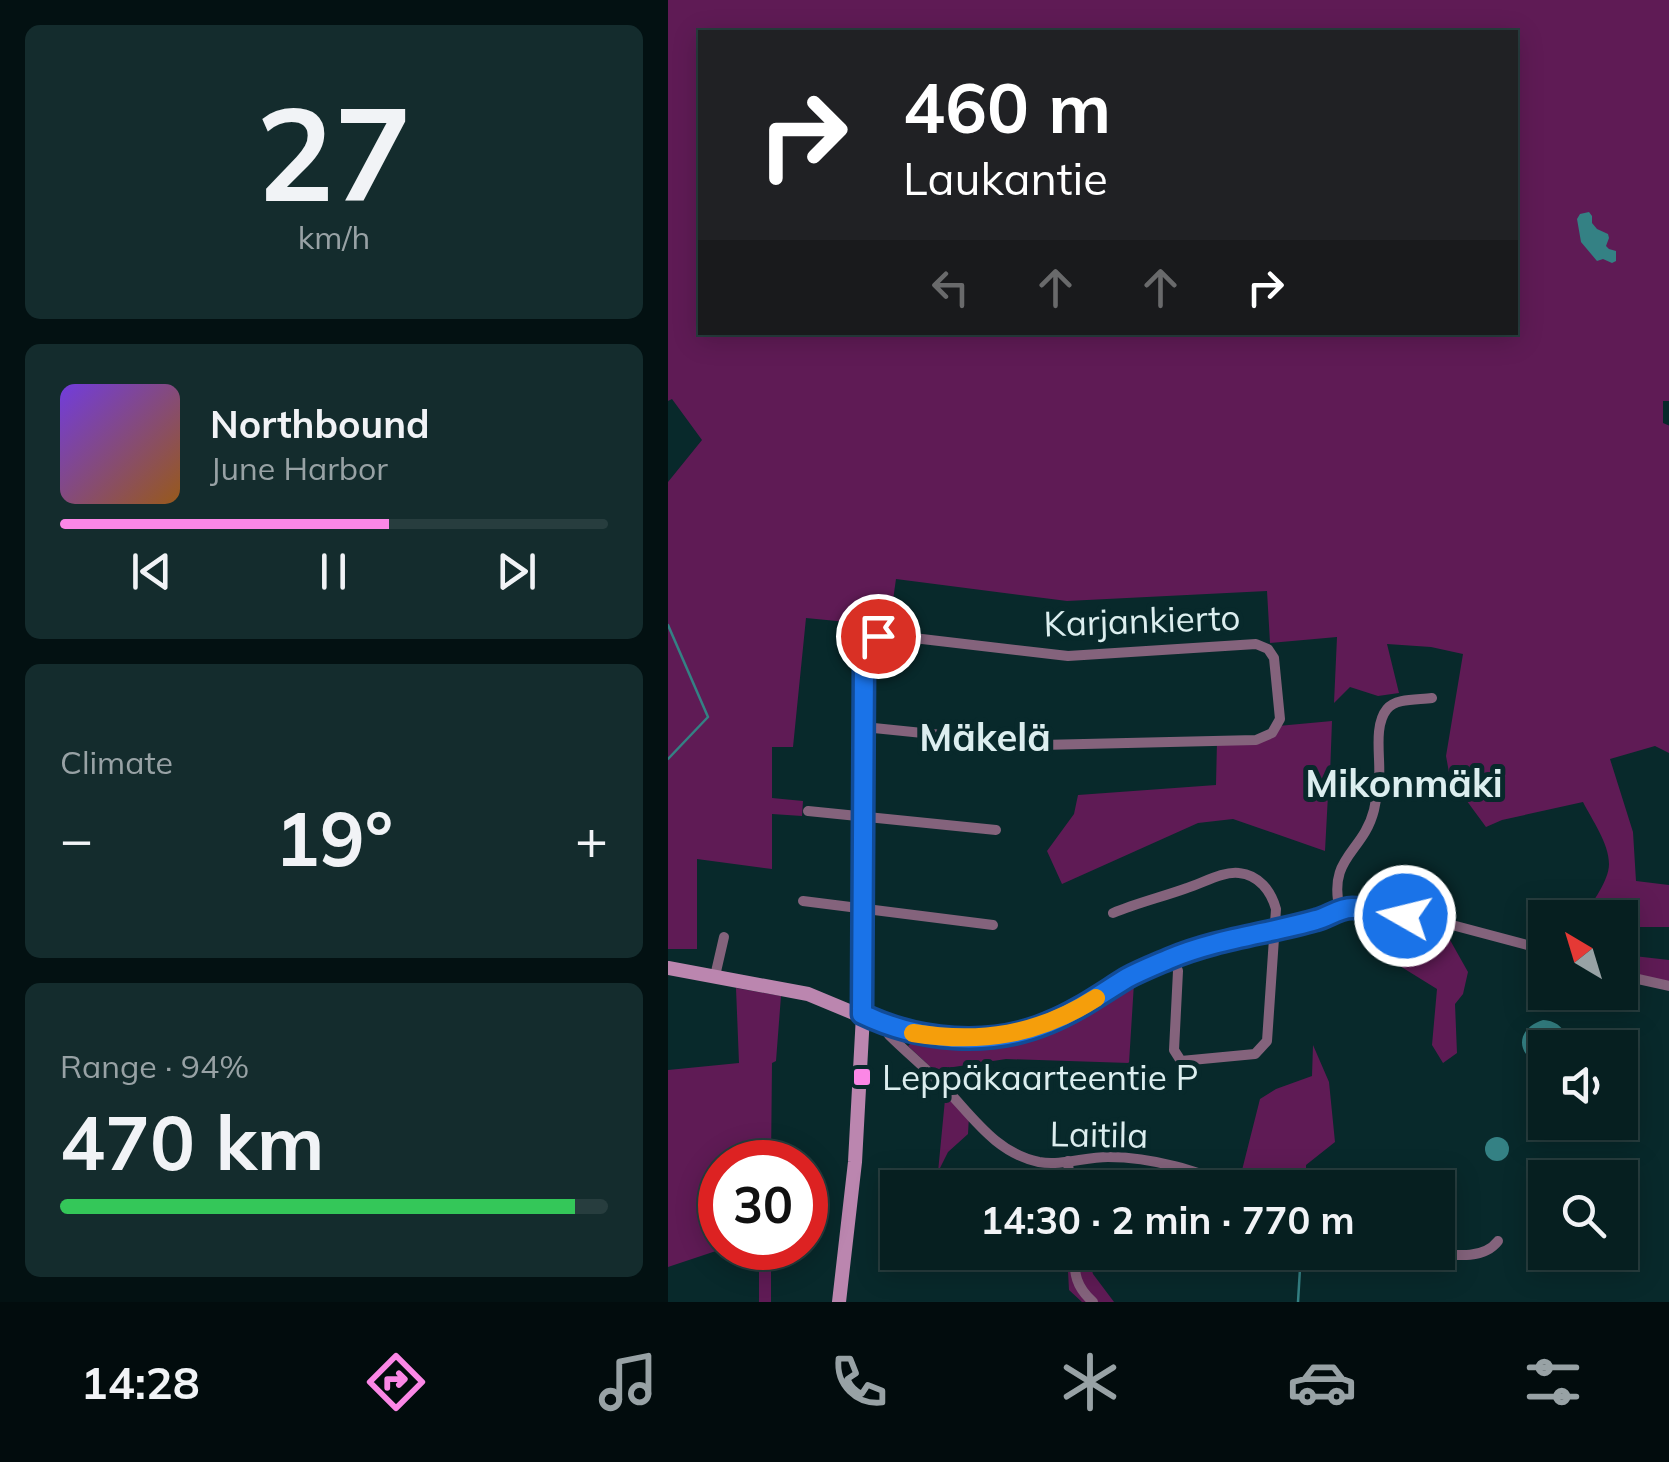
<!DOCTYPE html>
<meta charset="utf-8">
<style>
:root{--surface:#061f20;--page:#142c2d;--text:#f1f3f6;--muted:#98a2a5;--line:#273d3e;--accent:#fb87e6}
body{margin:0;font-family:Mulish,sans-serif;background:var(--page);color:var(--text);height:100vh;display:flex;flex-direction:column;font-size:38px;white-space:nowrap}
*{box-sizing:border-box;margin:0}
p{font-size:32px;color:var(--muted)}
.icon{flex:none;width:55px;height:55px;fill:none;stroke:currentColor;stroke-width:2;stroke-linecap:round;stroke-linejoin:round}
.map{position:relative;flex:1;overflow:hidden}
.panel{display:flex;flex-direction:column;gap:25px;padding:25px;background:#031112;width:668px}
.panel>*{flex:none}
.guide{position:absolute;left:30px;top:30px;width:820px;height:305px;border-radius:0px;box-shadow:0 5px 25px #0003,0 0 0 2px var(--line);background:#202124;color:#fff;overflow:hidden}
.needle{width:65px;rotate:322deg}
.tools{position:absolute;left:860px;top:900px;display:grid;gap:20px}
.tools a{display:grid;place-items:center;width:110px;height:110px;border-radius:0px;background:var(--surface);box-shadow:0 5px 25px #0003,0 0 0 2px var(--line);font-size:50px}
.speed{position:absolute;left:30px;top:1140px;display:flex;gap:20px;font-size:50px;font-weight:700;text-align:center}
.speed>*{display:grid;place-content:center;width:130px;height:130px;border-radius:50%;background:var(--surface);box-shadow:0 5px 25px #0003,0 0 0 2px var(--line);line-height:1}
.speed .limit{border:15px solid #d22;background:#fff;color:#111}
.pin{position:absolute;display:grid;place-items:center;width:85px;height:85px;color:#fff;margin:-42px;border:5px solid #fff;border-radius:50%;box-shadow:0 2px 10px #0007}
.me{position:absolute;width:110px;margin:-55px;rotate:278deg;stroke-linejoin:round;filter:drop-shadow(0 0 8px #0008)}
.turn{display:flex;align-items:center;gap:35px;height:210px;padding:0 40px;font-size:45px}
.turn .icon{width:130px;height:130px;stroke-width:2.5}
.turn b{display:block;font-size:70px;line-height:85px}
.lanes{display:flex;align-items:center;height:95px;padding:0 40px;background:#0003;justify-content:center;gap:50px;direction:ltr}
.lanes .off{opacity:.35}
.big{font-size:75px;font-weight:700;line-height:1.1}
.panel .tile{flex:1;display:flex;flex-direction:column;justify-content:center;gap:15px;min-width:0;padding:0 35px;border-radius:15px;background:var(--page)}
.panel .dial{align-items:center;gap:0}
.dial b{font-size:130px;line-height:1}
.song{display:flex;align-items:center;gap:30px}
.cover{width:120px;height:120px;border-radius:15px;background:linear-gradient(135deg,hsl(260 70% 55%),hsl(30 70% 35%))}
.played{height:10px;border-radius:5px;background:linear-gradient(90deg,var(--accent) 60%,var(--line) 60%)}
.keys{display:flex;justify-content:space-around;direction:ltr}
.heat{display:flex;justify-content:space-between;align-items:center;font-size:55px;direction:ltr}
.charge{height:15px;border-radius:8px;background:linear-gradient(90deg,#34c759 94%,var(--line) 0)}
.trip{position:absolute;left:212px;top:1170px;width:575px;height:100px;border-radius:0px;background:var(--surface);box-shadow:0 5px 25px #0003,0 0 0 2px var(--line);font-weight:700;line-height:100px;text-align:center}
.tab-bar{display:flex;height:160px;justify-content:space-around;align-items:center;background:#020c0d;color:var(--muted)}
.tab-bar .icon{width:70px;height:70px}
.tab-bar .active{color:var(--accent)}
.tab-bar b{font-size:45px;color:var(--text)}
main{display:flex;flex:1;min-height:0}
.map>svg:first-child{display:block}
</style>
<main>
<section class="panel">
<div class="tile dial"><b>27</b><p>km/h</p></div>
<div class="tile">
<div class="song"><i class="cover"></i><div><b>Northbound</b><p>June Harbor</p></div></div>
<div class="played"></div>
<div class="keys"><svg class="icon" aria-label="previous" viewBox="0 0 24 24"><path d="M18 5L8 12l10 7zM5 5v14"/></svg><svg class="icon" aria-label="pause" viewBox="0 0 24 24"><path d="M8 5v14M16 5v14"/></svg><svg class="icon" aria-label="next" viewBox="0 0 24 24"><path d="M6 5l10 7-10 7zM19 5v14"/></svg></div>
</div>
<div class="tile"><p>Climate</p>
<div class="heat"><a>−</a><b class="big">19°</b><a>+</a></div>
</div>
<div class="tile"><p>Range · 94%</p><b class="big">470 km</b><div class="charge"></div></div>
</section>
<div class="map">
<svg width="1002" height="1302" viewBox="0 0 1002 1302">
<rect width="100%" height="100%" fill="#08292b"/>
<g fill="#5f1b55" fill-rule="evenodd">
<path d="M0 0H1001L1002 401H995V423L1002 426 1001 753 987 746 942 759 965 832 968 881 1001 885V927H958L959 949 966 956 1001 960V986L953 975 952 918 916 917C924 902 941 881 941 864 941 843 924 820 915 802L834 820 818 827 782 778 778 756 795 654 763 647 719 644 731 693 710 696 682 687 666 703 669 637 602 643 599 591 399 601 228 579 220 635 202 642 179 622 138 618 125 747H104V798L135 801 134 816 104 814V869L29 859V949H0V482L34 440 4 399 0 401ZM32 32H848V332H32Z"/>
<polygon points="664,721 662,775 703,777 702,795 660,795 657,851 565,819 530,823 394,884 379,851 406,814 410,795 548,785 549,741 588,740 610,726"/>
<polygon points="725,920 772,926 782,932 782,940 800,972 795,994 787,1004 789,1053 775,1063 764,1045 769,989 727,963 721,933"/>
<polygon points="466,983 461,1063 338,1059 266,1070 240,1046 247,1039 325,1040 423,1007"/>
<polygon points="68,988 113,996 108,1061 104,1063 103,1162 52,1162 52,1248 57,1248 0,1267 0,1070 71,1063"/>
<polygon points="645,1045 661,1082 667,1142 638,1165 638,1187 570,1186 592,1099 608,1089 644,1076"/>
<polygon points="278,1089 301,1116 300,1134 280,1152 270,1172"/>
<polygon points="86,1248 103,1248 103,1302 91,1302 91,1267"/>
<polygon points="399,1253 419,1253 425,1274 446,1302 414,1302 401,1290"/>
</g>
<g fill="#348184">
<polygon points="921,212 924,216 924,223 929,229 940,234 941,238 938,246 941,249 948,251 948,261 944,263 935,259 929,261 913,242 909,219 912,214"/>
<path d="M875 1020C891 1021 900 1031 899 1047L878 1048 877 1065H875C847 1056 847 1029 875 1020Z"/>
<circle cx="829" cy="1149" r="12"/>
</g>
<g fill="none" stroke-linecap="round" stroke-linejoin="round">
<g stroke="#348184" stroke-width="2.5">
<polyline points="0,625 40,717 0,759"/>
<polyline points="630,1302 633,1252"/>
</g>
<g stroke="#84637c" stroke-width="10">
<path d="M764 698C750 700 728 698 719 709 705 726 713 759 711 779 710 789 708 800 706 810 695 854 659 856 672 911L684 908 769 921 878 950"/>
<polyline points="140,811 328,830"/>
<polyline points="135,901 325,925"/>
<path d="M445 913C469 903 494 897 519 888 535 883 555 871 571 873 591 875 603 891 608 909L599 1041 587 1054 513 1061 506 1050 510 971 505 957"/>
<polyline points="952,975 1002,986"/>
<polyline points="47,976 56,937"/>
<path d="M195 1015V662C198 646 203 637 220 635L400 656 588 644 600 649 606 658 612 719 604 733 588 740 373 745 196 727"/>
<path d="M217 1026 221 1035C239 1053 259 1069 277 1088 305 1117 328 1153 371 1162 393 1166 417 1157 440 1157 488 1157 529 1172 573 1188"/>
<polyline points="400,1161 402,1188"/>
<path d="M406 1252C406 1274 408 1287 425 1302"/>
<path d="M756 1252C780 1254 814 1262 830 1241"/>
</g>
<g stroke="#bb86af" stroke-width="14">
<polyline points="0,968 140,994 217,1026 241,1033 271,1037 323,1036 360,1030 381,1023 420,1003 463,976 529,947 653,919 672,911"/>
<polyline points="171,1302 187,1162 195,1015"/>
</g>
</g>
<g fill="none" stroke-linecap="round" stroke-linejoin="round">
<defs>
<path id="route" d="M210 636 202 642 196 662 194 1014C250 1041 321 1048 380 1023 408 1012 433 994 459 978 472 971 487 965 501 959 548 939 599 934 648 920 660 917 671 908 684 908 699 908 721 914 737 916"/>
</defs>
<use href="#route" stroke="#114b97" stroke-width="25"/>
<use href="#route" stroke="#1a73e8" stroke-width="18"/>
<path stroke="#f59e0b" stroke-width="18" d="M245 1033C313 1044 370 1035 428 998"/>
</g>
<rect fill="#fb87e6" stroke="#08292b" stroke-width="4" x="184" y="1067" width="20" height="20" rx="5"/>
<g text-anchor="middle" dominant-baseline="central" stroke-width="10" stroke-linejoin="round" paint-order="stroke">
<g font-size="35" fill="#dceeef" stroke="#08292b">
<text transform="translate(474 620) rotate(-2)">Karjankierto</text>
<text transform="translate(431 1134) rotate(1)">Laitila</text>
</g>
<g font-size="35" fill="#dceeef" stroke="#08292b" text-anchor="start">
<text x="214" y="1077">Leppäkaarteentie P</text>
</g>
<g font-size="38" font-weight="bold" fill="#dceeef" stroke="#08292b">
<text x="317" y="737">Mäkelä</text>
<text x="736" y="783">Mikonmäki</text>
</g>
</g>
</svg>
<div class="tools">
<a><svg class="needle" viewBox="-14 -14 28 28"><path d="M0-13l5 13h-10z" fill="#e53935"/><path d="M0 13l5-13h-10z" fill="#98a2a5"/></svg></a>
<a><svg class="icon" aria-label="sound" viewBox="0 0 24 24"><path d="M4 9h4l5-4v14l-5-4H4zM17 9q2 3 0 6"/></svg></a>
<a><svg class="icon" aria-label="search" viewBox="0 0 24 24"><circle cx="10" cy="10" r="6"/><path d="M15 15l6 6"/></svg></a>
</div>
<div class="speed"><div class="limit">30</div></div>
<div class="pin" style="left:210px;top:636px;background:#d93025"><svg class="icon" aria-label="arrive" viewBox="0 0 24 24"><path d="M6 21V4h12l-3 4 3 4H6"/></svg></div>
<svg class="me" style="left:737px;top:916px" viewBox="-20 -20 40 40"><circle r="17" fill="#1a73e8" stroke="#fff" stroke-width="3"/><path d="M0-11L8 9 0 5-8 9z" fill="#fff"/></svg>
<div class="trip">14:30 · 2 min · 770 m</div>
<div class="guide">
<div class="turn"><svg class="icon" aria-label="right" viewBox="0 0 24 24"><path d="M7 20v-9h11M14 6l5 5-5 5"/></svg><div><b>460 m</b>Laukantie</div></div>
<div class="lanes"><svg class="icon off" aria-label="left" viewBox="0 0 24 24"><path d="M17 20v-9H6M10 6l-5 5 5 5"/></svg><svg class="icon off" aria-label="ahead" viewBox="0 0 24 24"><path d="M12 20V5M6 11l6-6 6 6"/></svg><svg class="icon off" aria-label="ahead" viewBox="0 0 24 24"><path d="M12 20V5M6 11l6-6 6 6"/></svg><svg class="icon" aria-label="right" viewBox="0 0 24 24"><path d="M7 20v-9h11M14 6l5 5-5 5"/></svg></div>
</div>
</div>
</main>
<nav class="tab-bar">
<b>14:28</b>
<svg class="icon active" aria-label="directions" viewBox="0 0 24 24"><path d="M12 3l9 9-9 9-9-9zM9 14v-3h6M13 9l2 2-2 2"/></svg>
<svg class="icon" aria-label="music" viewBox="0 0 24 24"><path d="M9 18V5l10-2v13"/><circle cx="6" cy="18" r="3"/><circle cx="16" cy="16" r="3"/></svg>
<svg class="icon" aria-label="phone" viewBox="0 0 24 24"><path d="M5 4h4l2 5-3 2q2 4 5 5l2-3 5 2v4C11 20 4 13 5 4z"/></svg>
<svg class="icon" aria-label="climate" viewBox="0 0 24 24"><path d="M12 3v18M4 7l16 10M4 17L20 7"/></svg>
<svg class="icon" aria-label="car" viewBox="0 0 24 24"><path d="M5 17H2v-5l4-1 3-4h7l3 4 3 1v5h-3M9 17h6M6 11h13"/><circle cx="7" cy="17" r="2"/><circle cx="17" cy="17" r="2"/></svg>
<svg class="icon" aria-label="filters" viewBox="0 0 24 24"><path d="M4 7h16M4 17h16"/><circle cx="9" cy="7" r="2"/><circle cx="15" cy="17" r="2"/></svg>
</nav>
